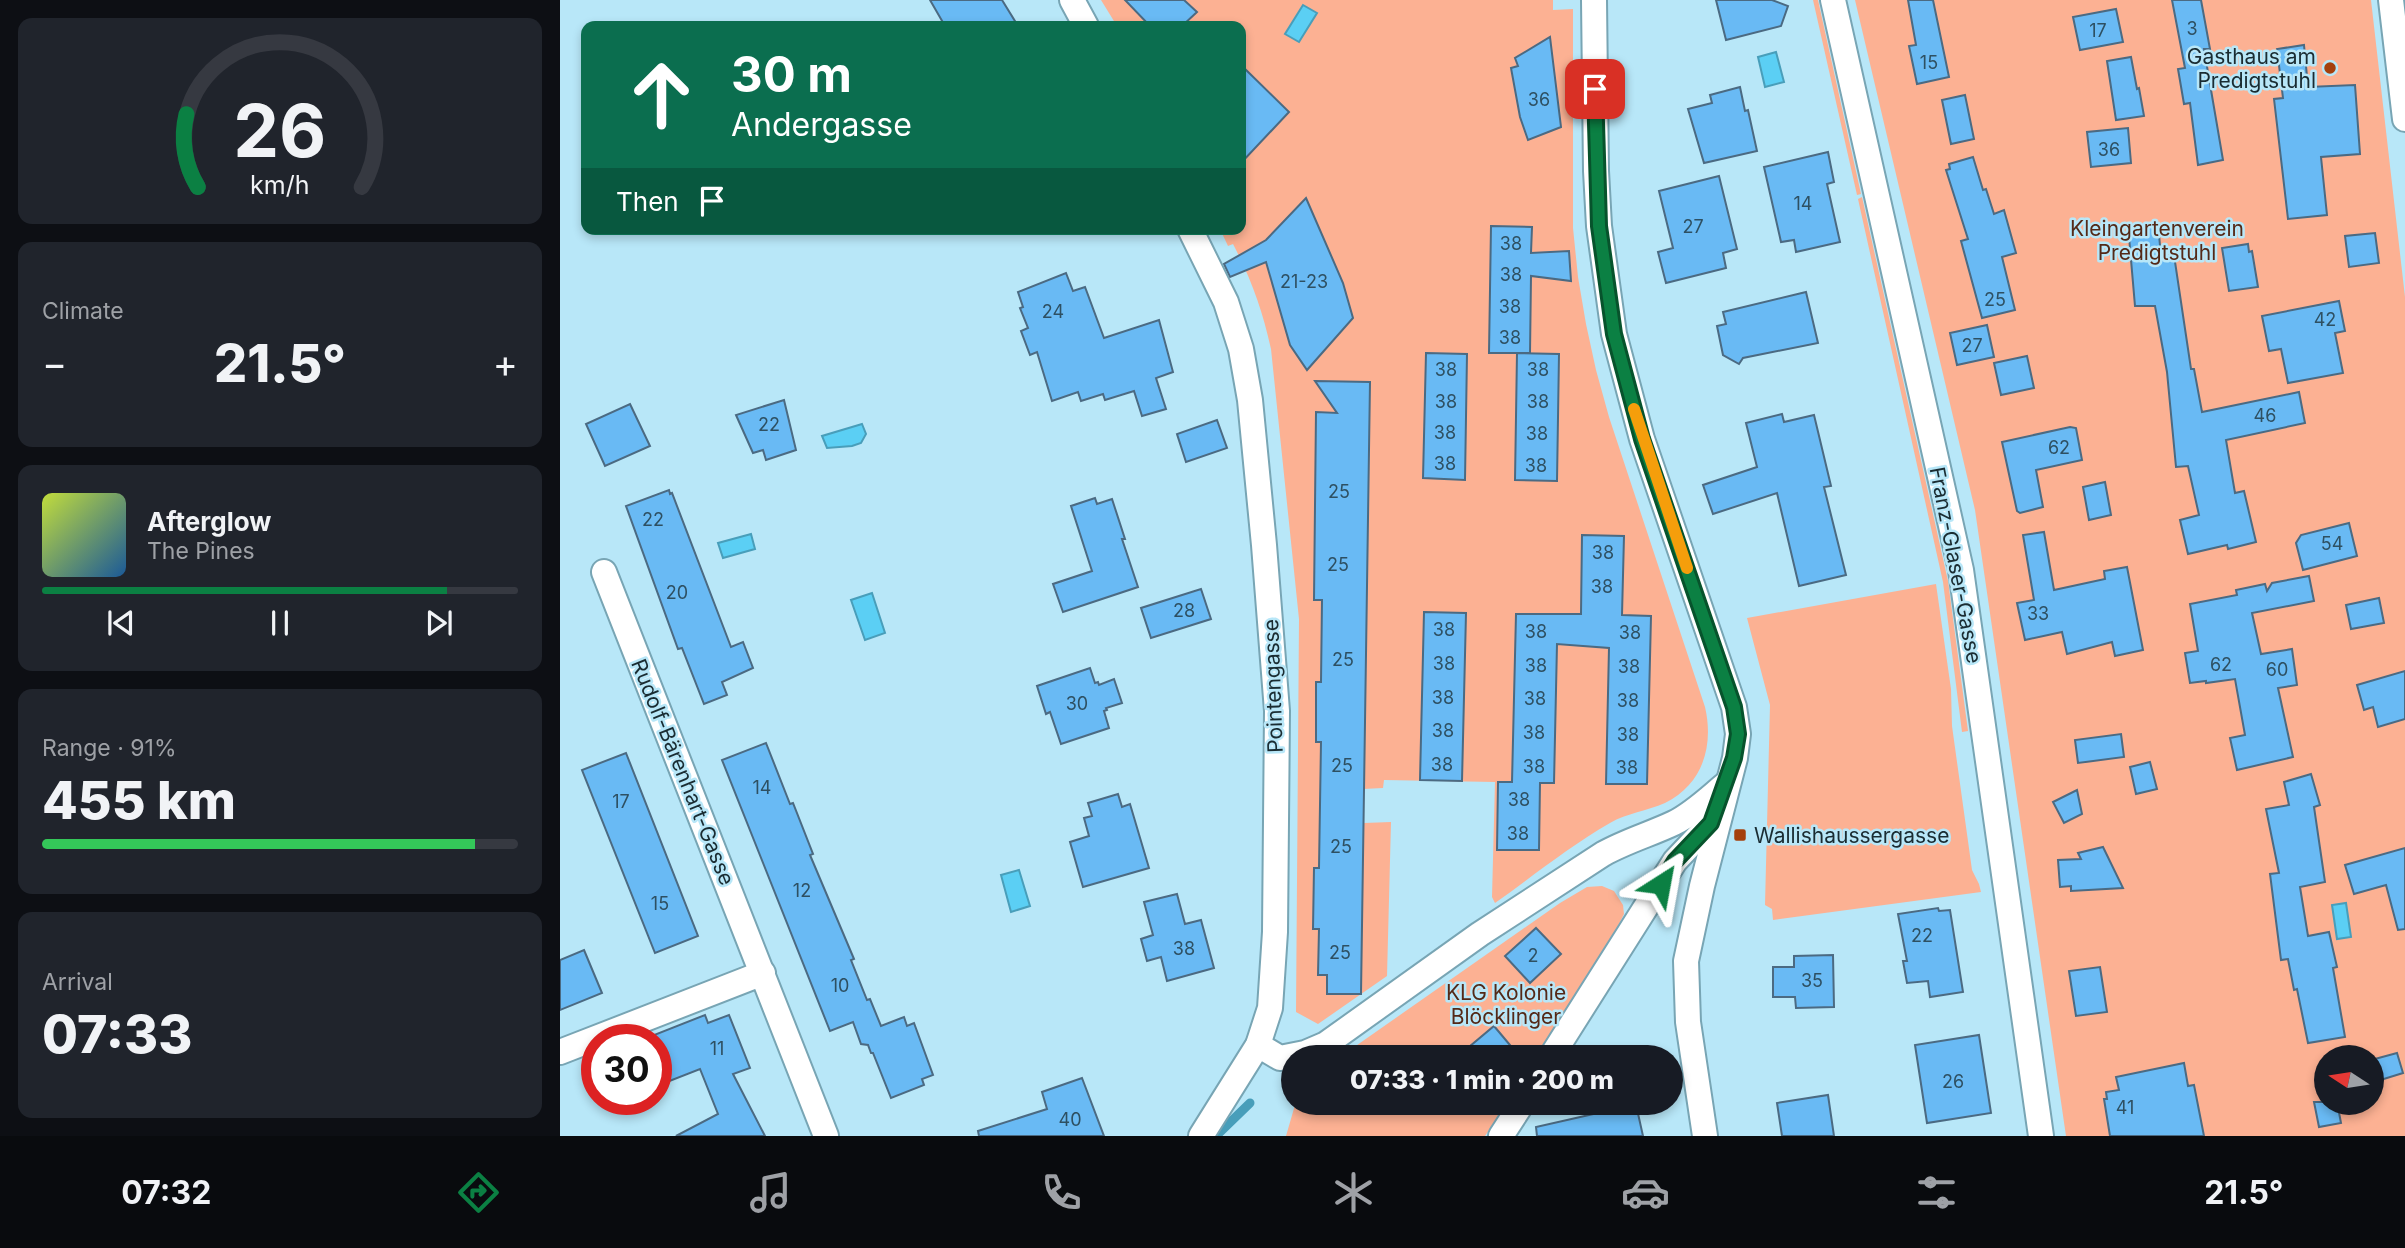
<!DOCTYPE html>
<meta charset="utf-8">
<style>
:root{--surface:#171b24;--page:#20242c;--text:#f1f3f6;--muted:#9ea1a6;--line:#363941;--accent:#0b8043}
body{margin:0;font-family:Inter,sans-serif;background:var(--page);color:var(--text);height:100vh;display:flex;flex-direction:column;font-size:26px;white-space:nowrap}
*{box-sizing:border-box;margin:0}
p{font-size:23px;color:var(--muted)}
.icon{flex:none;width:38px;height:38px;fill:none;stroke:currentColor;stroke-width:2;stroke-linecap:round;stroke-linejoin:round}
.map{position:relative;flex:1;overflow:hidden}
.side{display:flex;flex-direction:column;gap:18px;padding:18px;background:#0d0f14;width:560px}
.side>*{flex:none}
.hud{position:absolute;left:21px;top:21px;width:665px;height:214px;border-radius:14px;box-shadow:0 4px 10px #0003;background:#0b6e4f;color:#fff;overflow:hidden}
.needle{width:46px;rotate:282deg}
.tools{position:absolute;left:1754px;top:1045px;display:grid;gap:14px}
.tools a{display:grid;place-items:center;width:70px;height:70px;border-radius:50%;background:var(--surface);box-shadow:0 4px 10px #0003;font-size:35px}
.speed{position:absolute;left:21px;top:1024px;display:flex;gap:14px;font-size:35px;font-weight:700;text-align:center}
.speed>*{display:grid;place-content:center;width:91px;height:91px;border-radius:50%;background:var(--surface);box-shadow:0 4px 10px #0003;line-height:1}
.speed .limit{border:10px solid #d22;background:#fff;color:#111}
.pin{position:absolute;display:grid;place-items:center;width:60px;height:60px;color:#fff;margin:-30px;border-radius:14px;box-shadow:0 4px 10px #0006}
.me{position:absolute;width:77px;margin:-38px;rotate:34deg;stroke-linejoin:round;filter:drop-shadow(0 0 5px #0008)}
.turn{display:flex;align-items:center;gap:24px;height:147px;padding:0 35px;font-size:32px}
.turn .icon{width:91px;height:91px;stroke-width:2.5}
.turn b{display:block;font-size:49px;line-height:60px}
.then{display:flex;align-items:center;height:66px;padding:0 35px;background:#0003;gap:14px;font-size:26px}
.big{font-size:52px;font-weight:800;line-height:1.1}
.side .widget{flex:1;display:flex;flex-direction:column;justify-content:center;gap:10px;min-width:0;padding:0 24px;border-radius:14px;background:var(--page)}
.side .dial{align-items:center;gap:0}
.dial svg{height:182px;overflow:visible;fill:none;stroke:var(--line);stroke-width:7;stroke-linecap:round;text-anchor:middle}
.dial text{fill:var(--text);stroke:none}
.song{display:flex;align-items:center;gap:21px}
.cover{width:84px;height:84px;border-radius:10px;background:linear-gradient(135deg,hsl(70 70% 55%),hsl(210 70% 35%))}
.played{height:7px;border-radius:4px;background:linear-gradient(90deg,var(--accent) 85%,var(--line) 85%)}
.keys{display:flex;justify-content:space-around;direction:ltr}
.heat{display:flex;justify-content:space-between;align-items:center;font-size:38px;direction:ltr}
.charge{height:10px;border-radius:5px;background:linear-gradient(90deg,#34c759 91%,var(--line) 0)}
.trip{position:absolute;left:721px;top:1045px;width:402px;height:70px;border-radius:35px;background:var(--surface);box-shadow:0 4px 10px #0003;font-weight:800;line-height:70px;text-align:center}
.tab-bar{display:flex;height:112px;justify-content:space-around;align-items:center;background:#090b0e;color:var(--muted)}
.tab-bar .icon{width:49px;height:49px}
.tab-bar .on{color:var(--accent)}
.tab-bar b{font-size:32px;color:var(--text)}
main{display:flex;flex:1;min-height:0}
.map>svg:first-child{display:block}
</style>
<main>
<section class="side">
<div class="widget dial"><svg viewBox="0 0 100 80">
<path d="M14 69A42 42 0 1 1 86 69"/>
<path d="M14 69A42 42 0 0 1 9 37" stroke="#0b8043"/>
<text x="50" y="56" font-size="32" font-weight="700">26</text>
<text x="50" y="72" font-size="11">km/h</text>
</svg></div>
<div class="widget"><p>Climate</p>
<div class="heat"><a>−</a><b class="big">21.5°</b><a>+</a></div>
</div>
<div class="widget">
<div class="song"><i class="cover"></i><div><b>Afterglow</b><p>The Pines</p></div></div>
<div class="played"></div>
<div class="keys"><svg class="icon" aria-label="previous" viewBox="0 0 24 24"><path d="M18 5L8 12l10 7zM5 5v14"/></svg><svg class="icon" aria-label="pause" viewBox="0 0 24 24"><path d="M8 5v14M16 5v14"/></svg><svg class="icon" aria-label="next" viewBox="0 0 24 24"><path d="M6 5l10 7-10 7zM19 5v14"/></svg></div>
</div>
<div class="widget"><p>Range · 91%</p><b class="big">455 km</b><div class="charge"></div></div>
<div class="widget"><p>Arrival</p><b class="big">07:33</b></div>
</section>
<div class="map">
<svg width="1845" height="1136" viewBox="0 0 1845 1136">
<rect width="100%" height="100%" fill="#b8e7f8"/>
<g fill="#fcb193" fill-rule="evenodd">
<path d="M541 0H993V10L1013 9V228L1018 277 1026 324 1036 370 1049 417 1145 707C1154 746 1143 784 1105 803 1087 811 1067 813 1050 823 1010 846 973 876 935 903L932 897 935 782 824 780 823 788 803 789 804 823 831 822 827 976 758 1024 736 1012 739 619 711 349C702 309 692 281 673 244L668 246 660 229H681V26H557Z"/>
<polygon points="1253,0 1258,0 1301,194 1297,195"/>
<path d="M1295 0H1811L1845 297V1136H1506L1415 510ZM1766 1057H1811V1102H1766Z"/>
<polygon points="1302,197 1388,581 1408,731 1402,732 1383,582 1298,199"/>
<polygon points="1376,584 1391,689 1392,726 1412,870 1419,884 1421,892 1213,920 1212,909 1205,905 1210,705 1187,618"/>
<polygon points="1042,886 1054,891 1063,905 1064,914 1050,942 976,1057 780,1057 1000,903 1027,887"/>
<polygon points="733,1090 733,1102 947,1103 925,1136 726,1136 735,1105 726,1095"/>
</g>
<g fill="#5bcff4" stroke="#489eba" stroke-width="2">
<polygon points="743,5 757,13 739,42 725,34"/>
<polygon points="1216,52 1224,82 1205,87 1198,57"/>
<polygon points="302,424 306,434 301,443 292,446 267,448 262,436"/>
<polygon points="191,534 195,549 163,558 158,543"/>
<polygon points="312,593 325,633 305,640 291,600"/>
<polygon points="459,870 470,906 451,912 441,875"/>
<polygon points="1786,903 1791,937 1777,939 1772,905"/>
</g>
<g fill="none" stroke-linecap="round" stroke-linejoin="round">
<polyline stroke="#489eba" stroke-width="9" points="656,1136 690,1103"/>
</g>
<g fill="#69baf4" stroke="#4b6a82" stroke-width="2">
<polygon points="370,0 442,0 458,26 385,26"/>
<polygon points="565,0 624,0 637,12 622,26 590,26"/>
<polygon points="1156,0 1212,0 1228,6 1221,26 1166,40"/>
<polygon points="1348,0 1373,0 1389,77 1357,84 1349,46 1356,45"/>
<polygon points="1612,0 1641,0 1650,49 1644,49 1663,160 1638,165 1630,103 1624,104 1618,69 1625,68"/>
<polygon points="1556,9 1563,42 1520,50 1513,17"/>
<polygon points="990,37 1001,127 968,140 960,117 951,68 958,66 955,58"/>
<polygon points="1744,45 1748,87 1795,85 1800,154 1761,157 1767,215 1728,219 1714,99 1723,98 1717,49"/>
<polygon points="1571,57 1577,89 1579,88 1584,116 1556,120 1547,61"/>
<polygon points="681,65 729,112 681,163"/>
<polygon points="1180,87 1185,111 1188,110 1197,151 1144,163 1128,109 1152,103 1150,95"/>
<polygon points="1405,95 1414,139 1391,144 1382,100"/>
<polygon points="1568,128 1571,163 1531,167 1527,132"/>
<polygon points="1268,152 1274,182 1267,184 1280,242 1236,252 1234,240 1221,242 1204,167"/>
<polygon points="1413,157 1423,190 1426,189 1434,214 1444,210 1456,253 1442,257 1455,310 1422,318 1401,241 1408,239 1386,170 1390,169 1389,164"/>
<polygon points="1159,176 1177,249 1163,253 1166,268 1106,283 1098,252 1113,248 1099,191"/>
<polygon points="746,198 783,283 793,318 747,370 730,345 706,262 670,277 664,264 706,240"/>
<polygon points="1598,223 1601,257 1614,255 1631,369 1634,369 1642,412 1739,392 1745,423 1666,440 1675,493 1684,491 1696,542 1668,549 1667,545 1628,554 1620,520 1639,515 1628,466 1616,467 1607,372 1595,306 1575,306 1568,225"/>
<polygon points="931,226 972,227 971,253 1009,251 1011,281 971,276 970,353 929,353"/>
<polygon points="1815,233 1819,263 1789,267 1785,236"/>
<polygon points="1688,244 1689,252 1692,251 1698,287 1669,291 1662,248"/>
<polygon points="506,273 513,291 525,287 544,338 599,320 613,372 596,378 606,409 582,416 574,391 545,400 543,394 521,401 518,392 492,401 477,352 470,355 461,331 468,328 460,308 463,307 458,292"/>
<polygon points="1246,292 1258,343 1183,358 1179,364 1163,355 1157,326 1166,324 1163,312"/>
<polygon points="1779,301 1785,331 1775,333 1783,373 1728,383 1721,349 1709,351 1702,316"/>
<polygon points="1427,325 1434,357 1397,365 1390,333"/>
<polygon points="866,353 907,354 905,480 863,478"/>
<polygon points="957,353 999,354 997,481 955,480"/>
<polygon points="1467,356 1474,388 1441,395 1434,363"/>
<polygon points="755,381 810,382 801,994 767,994 767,975 758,975 759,929 753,929 754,868 759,868 761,742 756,742 756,682 761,682 762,600 754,600 756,412 777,413"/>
<polygon points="224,400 236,450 206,460 203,450 193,453 176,415"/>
<polygon points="70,404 90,446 45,466 26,424"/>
<polygon points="1222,414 1224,422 1254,415 1271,486 1264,487 1286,575 1239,586 1217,493 1153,514 1143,485 1197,467 1186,423"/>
<polygon points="657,420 667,448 626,462 617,434"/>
<polygon points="1510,427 1516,428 1522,460 1476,470 1483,507 1460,513 1457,511 1442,442"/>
<polygon points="1545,482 1551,515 1529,520 1523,487"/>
<polygon points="109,490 110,494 112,493 171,647 183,642 193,668 162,682 167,695 144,704 122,648 118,649 66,506"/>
<polygon points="535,498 537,504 552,499 565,539 562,539 578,587 503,612 493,584 532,571 511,506"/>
<polygon points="1789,523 1797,556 1743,570 1736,543 1741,535"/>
<polygon points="1484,532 1494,590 1545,579 1544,571 1567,567 1583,650 1555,656 1552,642 1507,654 1502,632 1465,640 1457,603 1474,600 1463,535"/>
<polygon points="1022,535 1064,536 1062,615 1091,616 1087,784 1046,784 1049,648 997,644 994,783 980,783 979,850 937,850 938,782 952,782 956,614 1021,614"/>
<polygon points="1749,576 1754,601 1692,613 1701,654 1732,649 1737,685 1718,688 1733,757 1677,770 1670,738 1685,735 1675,679 1646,683 1646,681 1630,683 1625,653 1638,651 1630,604 1677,595 1676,590 1705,584 1707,591 1712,583"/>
<polygon points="641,589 651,619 591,638 581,608"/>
<polygon points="1819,598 1824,623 1791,629 1786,605"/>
<polygon points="864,612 906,613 902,781 860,780"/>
<polygon points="530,668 535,683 538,682 539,685 554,679 562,703 546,708 547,710 544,711 549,728 501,744 490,712 486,714 477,686"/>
<polygon points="1845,671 1845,719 1818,727 1813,707 1804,710 1797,685"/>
<polygon points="1561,734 1564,757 1518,763 1515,740"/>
<polygon points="206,743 230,804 233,803 253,854 250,855 294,959 291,960 307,1000 310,999 321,1026 344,1017 347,1026 354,1023 373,1075 362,1079 364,1085 331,1098 313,1053 311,1053 308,1045 301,1044 293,1022 270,1031 162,760"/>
<polygon points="66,753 138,936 95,953 22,770"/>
<polygon points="1590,762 1597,789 1576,794 1570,767"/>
<polygon points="1751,774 1760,805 1754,807 1765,882 1740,887 1748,936 1769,932 1777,967 1773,968 1785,1037 1748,1043 1737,989 1734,990 1728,959 1721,960 1710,874 1719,873 1706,809 1729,805 1724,782"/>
<polygon points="1517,790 1522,814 1504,823 1493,802"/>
<polygon points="558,794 562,807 570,804 589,868 523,887 510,842 529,836 524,818 532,816 528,803"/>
<polygon points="1543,847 1563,888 1511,891 1511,886 1500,887 1498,860 1521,859 1518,853"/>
<polygon points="1845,848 1845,929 1838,930 1826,885 1794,894 1785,865"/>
<polygon points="617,894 625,924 641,920 654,968 607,981 601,957 587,961 581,939 593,935 584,902"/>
<polygon points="1378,908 1379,911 1390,910 1403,992 1370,997 1368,981 1347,983 1343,961 1347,961 1338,914"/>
<polygon points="976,928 1001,954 970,983 945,956"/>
<polygon points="24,950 42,993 0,1010 0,960"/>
<polygon points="1273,955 1274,1007 1236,1008 1235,997 1213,997 1213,967 1234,967 1234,956"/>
<polygon points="1540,967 1547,1012 1516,1016 1509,971"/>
<polygon points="145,1015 148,1023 169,1015 190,1068 173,1074 205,1136 116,1136 158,1114 140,1069 107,1082 96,1055 96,1040 90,1040 89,1037"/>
<polygon points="934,1026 960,1057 897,1057"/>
<polygon points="1419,1035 1431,1113 1367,1123 1355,1045"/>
<polygon points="1837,1053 1843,1073 1811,1083 1811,1060"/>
<polygon points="1624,1063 1628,1086 1634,1085 1644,1136 1550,1136 1544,1099 1547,1099 1546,1092 1559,1090 1556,1077"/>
<polygon points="522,1078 544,1136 419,1136 418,1131 487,1109 482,1092"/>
<polygon points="1268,1095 1274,1136 1222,1136 1217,1103"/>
<polygon points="1754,1102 1777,1102 1781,1123 1759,1127"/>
<polygon points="1060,1108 1061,1113 1077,1109 1083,1136 977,1136 976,1127"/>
</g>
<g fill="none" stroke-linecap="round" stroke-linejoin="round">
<defs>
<g id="street">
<polyline points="512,0 526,26"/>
<polyline points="1034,0 1036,171 1039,226 1054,334 1082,439 1174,707 1178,734 1175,758 1142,886 1126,961 1128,1022 1145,1136"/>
<polyline points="1273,0 1401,570 1481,1136"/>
<polyline points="1831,0 1845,119"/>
<polyline points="630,229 666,302 681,349 690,400 704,545 717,711 715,932 710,1008 698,1045 641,1136"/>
<polyline points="44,572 266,1136"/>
<path d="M698 1045 720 1058 745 1053 766 1044 920 934 1043 854C1066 841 1091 834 1114 823 1134 813 1150 797 1167 783"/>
<polyline points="0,1052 203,973"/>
<polyline points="991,1057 1115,861 1151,823 1156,809"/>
<polyline points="941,1136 963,1102"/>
</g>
</defs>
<use href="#street" stroke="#78a5b4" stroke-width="28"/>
<use href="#street" stroke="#fff" stroke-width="24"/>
</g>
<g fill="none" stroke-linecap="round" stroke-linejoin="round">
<defs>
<polyline id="route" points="1035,89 1039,226 1054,334 1082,439 1174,707 1178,734 1174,758 1151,823 1115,861 1101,884"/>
</defs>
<use href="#route" stroke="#07532c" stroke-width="18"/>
<use href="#route" stroke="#0b8043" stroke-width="12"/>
<polyline stroke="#f59e0b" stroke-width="12" points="1074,409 1127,568"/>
</g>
<g fill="#a4400d" stroke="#b8e7f8" stroke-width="2.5">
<circle cx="1770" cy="68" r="7"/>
<rect x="1173" y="828" width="14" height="14" rx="3.5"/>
</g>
<g text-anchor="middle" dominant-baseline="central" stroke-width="5" stroke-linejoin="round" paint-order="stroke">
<g font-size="18" fill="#2e5062">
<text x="1632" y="28">3</text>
<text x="1538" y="30">17</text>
<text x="1369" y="62">15</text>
<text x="979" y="99">36</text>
<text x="1549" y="149">36</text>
<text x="1243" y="203">14</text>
<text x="1133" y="226">27</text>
<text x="951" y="243">38</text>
<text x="951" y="274">38</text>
<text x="744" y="281">21-23</text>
<text x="1435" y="299">25</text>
<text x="950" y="306">38</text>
<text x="493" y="311">24</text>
<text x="1765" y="319">42</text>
<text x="950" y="337">38</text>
<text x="1412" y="345">27</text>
<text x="886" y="369">38</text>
<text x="978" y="369">38</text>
<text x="886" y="401">38</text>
<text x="978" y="401">38</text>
<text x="1705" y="415">46</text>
<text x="209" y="424">22</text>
<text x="885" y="432">38</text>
<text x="977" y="433">38</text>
<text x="1499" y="447">62</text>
<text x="885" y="463">38</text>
<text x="976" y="465">38</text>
<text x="779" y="491">25</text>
<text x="93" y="519">22</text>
<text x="1772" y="543">54</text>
<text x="1043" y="552">38</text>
<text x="778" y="564">25</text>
<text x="1042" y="586">38</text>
<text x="117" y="592">20</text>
<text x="624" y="610">28</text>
<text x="1478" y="613">33</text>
<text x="884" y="629">38</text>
<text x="976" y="631">38</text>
<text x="1070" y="632">38</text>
<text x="783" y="659">25</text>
<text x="884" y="663">38</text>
<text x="1661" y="664">62</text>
<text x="976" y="665">38</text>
<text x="1069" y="666">38</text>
<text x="1717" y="669">60</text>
<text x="883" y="697">38</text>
<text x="975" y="698">38</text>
<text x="1068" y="700">38</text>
<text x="517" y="703">30</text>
<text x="883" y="730">38</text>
<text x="974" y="732">38</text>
<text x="1068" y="734">38</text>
<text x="882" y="764">38</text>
<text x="782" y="765">25</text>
<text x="974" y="766">38</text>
<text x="1067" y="767">38</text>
<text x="202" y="787">14</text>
<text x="959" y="799">38</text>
<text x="61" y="801">17</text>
<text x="958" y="833">38</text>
<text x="781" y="846">25</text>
<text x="242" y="890">12</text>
<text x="100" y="903">15</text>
<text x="1362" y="935">22</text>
<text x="624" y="948">38</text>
<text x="780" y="952">25</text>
<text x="973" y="955">2</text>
<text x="1252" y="980">35</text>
<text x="280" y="985">10</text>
<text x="157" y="1048">11</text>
<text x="1393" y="1081">26</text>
<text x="1565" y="1107">41</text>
<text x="510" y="1119">40</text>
</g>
<g font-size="21" fill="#1a2c32" stroke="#b8e7f8" text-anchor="end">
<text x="1756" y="56">Gasthaus am<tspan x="1756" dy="24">Predigtstuhl</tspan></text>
<text x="1194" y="835" text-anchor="start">Wallishaussergasse</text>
</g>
<g font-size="21" fill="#542917" stroke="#b8e7f8">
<text x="1597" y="228">Kleingartenverein<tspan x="1597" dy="24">Predigtstuhl</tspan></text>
<text x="946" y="992">KLG Kolonie<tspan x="946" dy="24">Blöcklinger</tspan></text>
</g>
<g font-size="21" fill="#1a2c32" stroke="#b8e7f8">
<text transform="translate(1396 565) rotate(79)">Franz-Glaser-Gasse</text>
<text transform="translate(713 686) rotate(-92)">Pointengasse</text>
<text transform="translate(123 772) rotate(68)">Rudolf-Bärenhart-Gasse</text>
</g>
</g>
</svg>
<div class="tools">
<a><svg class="needle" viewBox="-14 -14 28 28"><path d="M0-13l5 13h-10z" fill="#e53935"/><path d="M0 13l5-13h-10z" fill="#9ea1a6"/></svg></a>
</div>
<div class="speed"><div class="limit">30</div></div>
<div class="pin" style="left:1035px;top:89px;background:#d93025"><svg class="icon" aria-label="arrive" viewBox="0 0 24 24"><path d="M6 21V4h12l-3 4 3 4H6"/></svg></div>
<svg class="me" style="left:1101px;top:884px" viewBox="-20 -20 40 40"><path d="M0-17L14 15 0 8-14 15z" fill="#0b8043" stroke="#fff" stroke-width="4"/></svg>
<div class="trip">07:33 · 1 min · 200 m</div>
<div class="hud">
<div class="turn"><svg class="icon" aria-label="ahead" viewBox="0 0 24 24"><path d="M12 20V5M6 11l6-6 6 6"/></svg><div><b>30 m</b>Andergasse</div></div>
<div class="then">Then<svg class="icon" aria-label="arrive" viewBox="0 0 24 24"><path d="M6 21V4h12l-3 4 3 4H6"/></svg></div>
</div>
</div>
</main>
<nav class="tab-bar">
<b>07:32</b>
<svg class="icon on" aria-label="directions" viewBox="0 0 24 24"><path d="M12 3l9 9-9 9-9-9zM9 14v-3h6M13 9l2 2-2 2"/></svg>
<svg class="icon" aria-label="music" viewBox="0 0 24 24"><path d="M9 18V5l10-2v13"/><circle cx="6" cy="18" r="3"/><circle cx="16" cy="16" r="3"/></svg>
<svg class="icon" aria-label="phone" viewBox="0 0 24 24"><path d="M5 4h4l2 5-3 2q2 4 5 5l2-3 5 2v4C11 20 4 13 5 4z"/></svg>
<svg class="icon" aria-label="climate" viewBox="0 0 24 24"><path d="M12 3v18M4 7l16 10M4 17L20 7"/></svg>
<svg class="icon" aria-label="car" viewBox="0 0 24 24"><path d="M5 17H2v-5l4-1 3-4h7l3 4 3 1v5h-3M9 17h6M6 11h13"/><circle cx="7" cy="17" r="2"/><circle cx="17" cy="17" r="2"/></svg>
<svg class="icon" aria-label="filters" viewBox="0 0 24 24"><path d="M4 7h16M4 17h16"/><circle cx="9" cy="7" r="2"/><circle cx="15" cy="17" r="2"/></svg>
<b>21.5°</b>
</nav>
